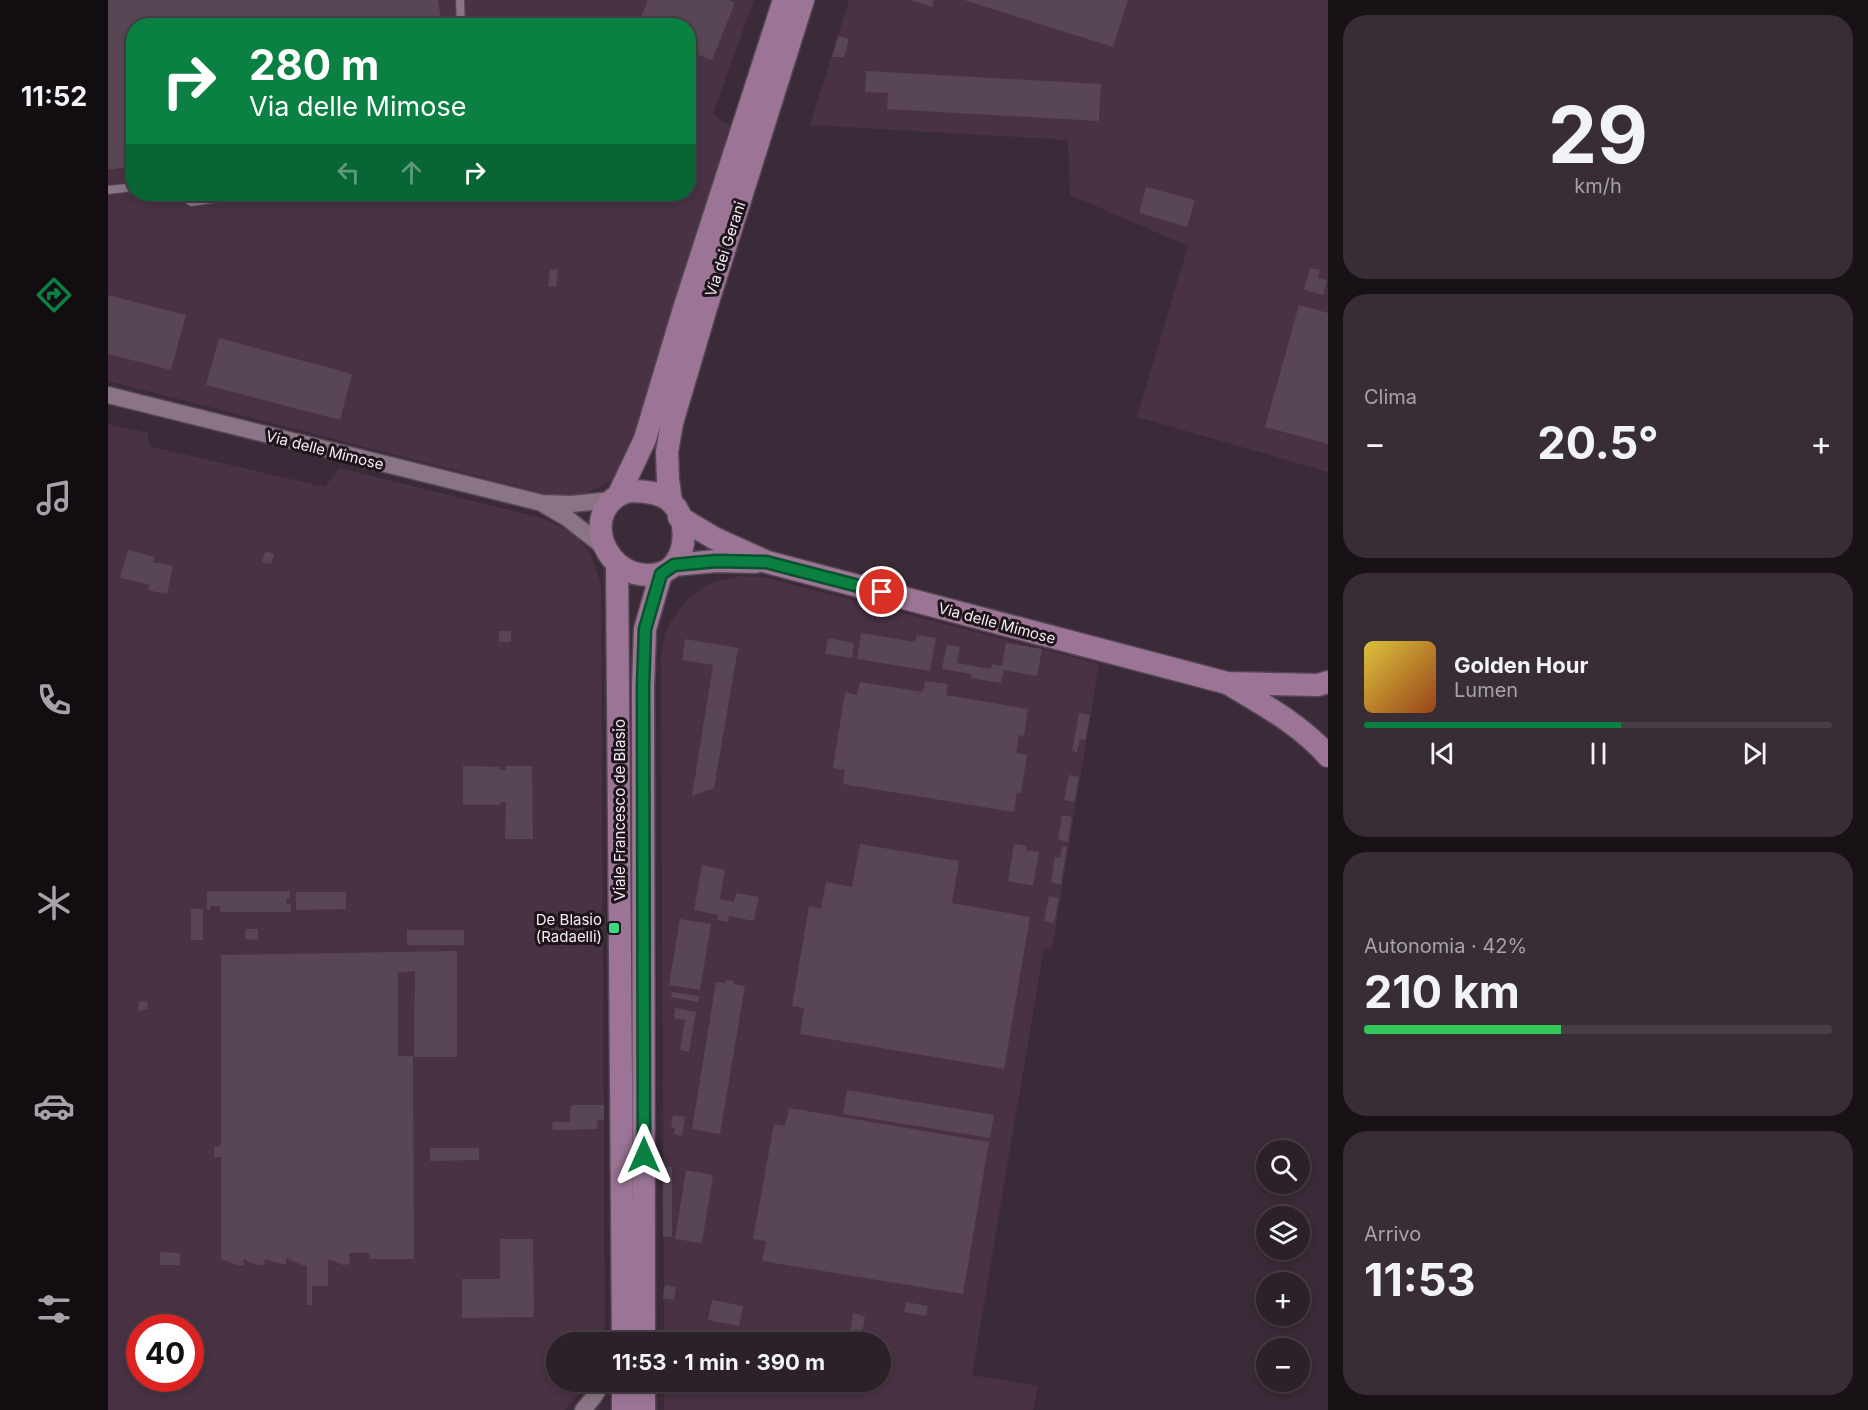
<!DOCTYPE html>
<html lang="it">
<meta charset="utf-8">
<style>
:root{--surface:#2c2029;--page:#382d35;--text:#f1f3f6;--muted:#a6a3a8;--line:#483e46;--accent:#0b8043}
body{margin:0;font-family:Inter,sans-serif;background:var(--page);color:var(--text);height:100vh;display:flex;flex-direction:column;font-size:22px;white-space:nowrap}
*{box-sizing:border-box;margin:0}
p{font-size:20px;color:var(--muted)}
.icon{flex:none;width:33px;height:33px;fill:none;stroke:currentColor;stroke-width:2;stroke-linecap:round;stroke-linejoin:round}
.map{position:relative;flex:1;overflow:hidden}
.panel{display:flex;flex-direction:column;gap:15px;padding:15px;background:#181217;width:540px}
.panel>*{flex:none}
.top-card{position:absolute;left:18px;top:18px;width:570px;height:183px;border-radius:24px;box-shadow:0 3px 9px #0003,0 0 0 2px var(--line);background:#0b8043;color:#fff;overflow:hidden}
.tools{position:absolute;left:1148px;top:1140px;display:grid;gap:12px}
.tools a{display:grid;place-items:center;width:54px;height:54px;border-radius:50%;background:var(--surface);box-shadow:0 3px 9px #0003,0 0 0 2px var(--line);font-size:30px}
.speed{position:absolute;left:18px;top:1314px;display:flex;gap:12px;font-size:30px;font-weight:700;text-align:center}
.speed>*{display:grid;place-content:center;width:78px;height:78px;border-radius:50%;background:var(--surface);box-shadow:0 3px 9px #0003,0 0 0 2px var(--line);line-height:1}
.speed .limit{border:9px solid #d22;background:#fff;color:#111}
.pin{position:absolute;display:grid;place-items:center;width:51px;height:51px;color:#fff;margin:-26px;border:3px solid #fff;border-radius:50%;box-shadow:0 2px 6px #0007}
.me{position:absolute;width:66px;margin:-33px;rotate:0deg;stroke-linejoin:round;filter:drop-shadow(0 0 4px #0008)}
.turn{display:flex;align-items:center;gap:21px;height:126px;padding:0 24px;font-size:27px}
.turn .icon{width:78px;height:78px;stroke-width:2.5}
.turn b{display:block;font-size:42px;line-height:51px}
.lanes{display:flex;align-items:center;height:57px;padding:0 24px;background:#0003;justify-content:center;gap:30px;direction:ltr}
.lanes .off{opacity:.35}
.big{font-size:45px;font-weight:700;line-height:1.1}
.panel .card{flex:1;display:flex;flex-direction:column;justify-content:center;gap:9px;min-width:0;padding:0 21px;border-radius:24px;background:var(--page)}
.panel .dial{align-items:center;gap:0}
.dial b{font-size:78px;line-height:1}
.song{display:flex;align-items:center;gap:18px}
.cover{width:72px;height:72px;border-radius:9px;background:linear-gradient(135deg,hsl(50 70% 55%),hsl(20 70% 35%))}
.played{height:6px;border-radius:3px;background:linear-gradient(90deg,var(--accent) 55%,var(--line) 55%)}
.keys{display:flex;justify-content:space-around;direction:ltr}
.heat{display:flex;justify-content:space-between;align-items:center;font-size:33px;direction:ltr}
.charge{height:9px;border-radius:4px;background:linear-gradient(90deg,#34c759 42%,var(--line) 0)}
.trip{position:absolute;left:438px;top:1332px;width:345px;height:60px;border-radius:30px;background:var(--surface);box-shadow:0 3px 9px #0003,0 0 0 2px var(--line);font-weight:700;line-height:60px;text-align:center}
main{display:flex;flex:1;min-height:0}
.dock{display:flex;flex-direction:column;width:108px;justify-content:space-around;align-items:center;background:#120d10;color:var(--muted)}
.dock .icon{width:42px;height:42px}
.dock .selected{color:var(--accent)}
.dock b{font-size:27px;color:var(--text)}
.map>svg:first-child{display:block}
</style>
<main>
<nav class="dock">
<b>11:52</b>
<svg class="icon selected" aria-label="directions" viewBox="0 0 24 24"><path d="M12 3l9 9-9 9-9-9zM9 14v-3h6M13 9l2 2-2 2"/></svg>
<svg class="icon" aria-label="music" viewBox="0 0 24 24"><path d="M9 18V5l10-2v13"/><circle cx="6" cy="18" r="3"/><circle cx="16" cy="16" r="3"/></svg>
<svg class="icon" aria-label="phone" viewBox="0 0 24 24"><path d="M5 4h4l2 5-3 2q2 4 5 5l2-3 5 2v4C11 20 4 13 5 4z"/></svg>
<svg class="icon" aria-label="climate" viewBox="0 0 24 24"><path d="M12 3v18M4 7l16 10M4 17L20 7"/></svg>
<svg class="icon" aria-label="car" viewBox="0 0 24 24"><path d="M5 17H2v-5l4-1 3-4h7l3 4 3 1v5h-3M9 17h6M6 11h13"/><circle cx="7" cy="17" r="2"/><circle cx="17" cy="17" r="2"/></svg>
<svg class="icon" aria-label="filters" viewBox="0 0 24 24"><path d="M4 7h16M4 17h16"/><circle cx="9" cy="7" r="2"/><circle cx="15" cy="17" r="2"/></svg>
</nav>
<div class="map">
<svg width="1220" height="1410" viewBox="0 0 1220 1410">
<rect width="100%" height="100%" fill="#3b2a37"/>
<g fill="#483244" fill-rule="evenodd">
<path d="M0 0H646L605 114 624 127 518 463 503 481 483 491 466 497 439 494 0 381ZM26 26H580V194H26Z"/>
<polygon points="741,0 1220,0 1220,472 1029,417 1080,246 962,195 960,140 702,125"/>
<path d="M0 424 40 433 41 446 217 487 231 468 431 517 464 532 482 553 493 584 497 1342H448V1382H479L472 1393 457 1410H0ZM32 1328H82V1378H32Z"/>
<polygon points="632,576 659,578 991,664 944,949 936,948 864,1375 930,1386 925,1410 556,1410 556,1382 772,1382 772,1342 556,1342 553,656 557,634 562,622 578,601 596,587 606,582"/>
</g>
<g fill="#584654">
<polygon points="0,0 330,0 334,26 26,26 26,166 0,170"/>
<polygon points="540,0 620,0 627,3 604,60 583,52 587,42 580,40 580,26 545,26 532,20"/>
<polygon points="803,0 826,0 824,7"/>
<polygon points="856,0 1020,0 1005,47"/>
<polygon points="730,36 741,39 736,57 724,57"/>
<polygon points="758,71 993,84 991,121 779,109 780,93 757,92"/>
<polygon points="1038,187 1087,200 1079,227 1031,213"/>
<polygon points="1202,268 1212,270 1210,278 1219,280 1215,295 1196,290"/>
<polygon points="442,269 450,270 448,287 440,286"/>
<polygon points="0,295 78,315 63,370 0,354"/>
<polygon points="1191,305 1220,313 1220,444 1157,427"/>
<polygon points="111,338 244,374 232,420 98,385"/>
<polygon points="20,550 47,557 45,562 65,566 59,594 39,590 42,585 12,578"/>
<polygon points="157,551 166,554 163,564 154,562"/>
<rect x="391" y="631" width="12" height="11"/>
<polygon points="753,633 807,642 809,635 828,638 822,671 749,659"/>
<polygon points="720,638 746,643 744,658 717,654"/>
<polygon points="577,639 630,648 606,788 584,796 605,665 574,660"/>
<polygon points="898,643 934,649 929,676 896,670 893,683 863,678 864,674 834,669 839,645 852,647 849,663 883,669 884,664 894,666"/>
<polygon points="817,681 840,684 838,695 920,709 916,736 911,735 908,753 919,755 913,793 909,793 906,812 735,784 737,770 725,768 737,692 749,695 752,682 815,692"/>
<polygon points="971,713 982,715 977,740 972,739 969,752 964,751"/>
<polygon points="355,766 392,767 391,770 398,770 398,766 424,766 425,839 397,839 398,802 393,802 392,805 355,805"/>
<polygon points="961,775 971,777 966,802 956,800"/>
<polygon points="954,815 964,817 960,842 950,840"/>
<polygon points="752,844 851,861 844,903 922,917 896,1069 692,1034 696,1008 684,1006 701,906 713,909 718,882 744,887"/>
<polygon points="906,844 919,846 918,850 931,852 925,886 900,881"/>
<polygon points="954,846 959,847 953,884 943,883 947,857 952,858"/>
<polygon points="594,865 617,870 612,899 626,902 628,893 651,897 646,921 621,916 620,922 609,920 610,915 586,910"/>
<polygon points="99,891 182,891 182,899 178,899 178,904 183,904 183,912 112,912 112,906 102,906 102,910 99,910"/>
<polygon points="188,892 238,892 238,909 188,910"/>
<polygon points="941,896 951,898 946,923 936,921"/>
<rect x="83" y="909" width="12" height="31"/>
<polygon points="572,919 603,924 592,990 561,985"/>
<polygon points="138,929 150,929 150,940 137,939"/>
<rect x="299" y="930" width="57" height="15"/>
<polygon points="349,951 349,1057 306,1057 307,971 290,973 290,1056 305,1056 306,1259 262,1259 262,1253 241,1253 242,1264 235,1265 220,1259 220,1286 204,1286 204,1305 199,1305 199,1265 194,1265 178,1258 178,1265 156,1259 157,1265 150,1265 135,1259 136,1265 129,1265 113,1259 113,1157 106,1157 106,1147 113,1146 113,955"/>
<polygon points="618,980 626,981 625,984 637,986 612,1134 584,1129 608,982 618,983"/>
<polygon points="564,992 591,996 590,1002 563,997"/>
<polygon points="39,1001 40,1009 31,1011 30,1002"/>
<polygon points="567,1008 588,1012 581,1052 572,1050 577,1020 566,1018"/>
<polygon points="739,1090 886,1115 882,1138 735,1114"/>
<polygon points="466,1105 496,1105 496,1120 489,1120 490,1129 445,1130 444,1122 462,1122 462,1107"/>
<polygon points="681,1108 881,1142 855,1294 654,1261 658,1241 645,1239 666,1124 677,1126"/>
<polygon points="565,1115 577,1117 574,1136 566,1134 567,1128 563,1127"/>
<polygon points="322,1148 371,1148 371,1160 322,1161"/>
<rect x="555" y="1167" width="9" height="70"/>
<polygon points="578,1170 605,1175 594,1243 567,1239"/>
<polygon points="392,1239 425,1239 426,1317 354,1318 354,1279 392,1279"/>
<polygon points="52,1252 72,1253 72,1265 52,1265"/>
<polygon points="557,1285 568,1287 566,1300 555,1298"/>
<polygon points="604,1300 635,1306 631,1326 600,1320"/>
<polygon points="798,1302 820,1306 818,1316 796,1312"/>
<polygon points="745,1313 757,1316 753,1342 738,1342 740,1333 742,1334"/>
</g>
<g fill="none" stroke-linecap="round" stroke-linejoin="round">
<defs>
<g id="lane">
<polyline points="352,0 353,26"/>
<polyline points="0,190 26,187"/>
<polyline points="75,194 83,202 139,194"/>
</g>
<g id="street">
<polyline points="0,395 434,503 463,504 503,500"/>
<polyline points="435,504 459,518 497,548"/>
<polyline points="475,1410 485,1398 495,1382"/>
</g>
<g id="secondary">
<path d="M521 491C535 491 554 492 564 503 579 518 579 547 567 563 561 572 549 575 539 575 492 574 472 506 521 491Z"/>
<polyline points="511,494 537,439 576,309 676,0"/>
<polyline points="563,502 560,480 559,452 564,423 598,308 695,0"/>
<polyline points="571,517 606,538 659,562 1119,683 1210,685 1220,682"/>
<polyline points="509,565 515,1342"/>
<polyline points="566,565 608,561 648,562"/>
<path d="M1121 684C1156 705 1193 725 1220 756"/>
<polyline points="536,1342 535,686 537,629 553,574"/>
<polyline points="515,1382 515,1410"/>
<polyline points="536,1382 536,1410"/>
</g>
</defs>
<use href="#lane" stroke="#544652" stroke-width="10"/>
<use href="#street" stroke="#544652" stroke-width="19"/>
<use href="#secondary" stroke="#544652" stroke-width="25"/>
<use href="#lane" stroke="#897585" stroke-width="8"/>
<use href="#street" stroke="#897585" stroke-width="16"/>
<use href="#secondary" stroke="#9c7596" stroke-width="22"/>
</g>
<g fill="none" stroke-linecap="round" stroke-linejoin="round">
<defs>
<polyline id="route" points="536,1155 535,686 537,629 553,574 566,565 608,561 658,562 774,592"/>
</defs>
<use href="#route" stroke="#07532c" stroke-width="15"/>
<use href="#route" stroke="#0b8043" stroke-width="10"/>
</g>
<rect fill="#3cd77e" stroke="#1d151b" stroke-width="2" x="500" y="922" width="12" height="12" rx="3"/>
<g text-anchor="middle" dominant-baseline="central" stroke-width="6" stroke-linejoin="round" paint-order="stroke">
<g font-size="15" fill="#f7ecf5" stroke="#1d151b">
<text transform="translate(617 249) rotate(-72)">Via dei Gerani</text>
<text transform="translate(217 450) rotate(14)">Via delle Mimose</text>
<text transform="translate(889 623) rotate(15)">Via delle Mimose</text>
<text transform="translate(511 810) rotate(-90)">Viale Francesco de Blasio</text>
</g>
<g font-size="15" fill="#f7ecf5" stroke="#1d151b" text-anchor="end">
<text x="494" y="919">De Blasio<tspan x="494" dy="17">(Radaelli)</tspan></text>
</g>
</g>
</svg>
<div class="tools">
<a><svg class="icon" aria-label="search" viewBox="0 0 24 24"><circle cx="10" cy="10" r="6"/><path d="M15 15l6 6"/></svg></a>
<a><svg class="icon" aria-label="layers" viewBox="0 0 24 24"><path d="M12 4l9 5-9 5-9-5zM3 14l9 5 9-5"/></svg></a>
<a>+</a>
<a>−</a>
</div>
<div class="speed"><div class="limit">40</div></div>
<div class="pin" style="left:774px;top:592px;background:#d93025"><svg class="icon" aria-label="arrive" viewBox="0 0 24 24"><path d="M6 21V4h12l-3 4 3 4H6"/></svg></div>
<svg class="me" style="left:536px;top:1155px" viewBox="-20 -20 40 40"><path d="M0-17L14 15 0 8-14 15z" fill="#0b8043" stroke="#fff" stroke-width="4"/></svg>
<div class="trip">11:53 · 1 min · 390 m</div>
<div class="top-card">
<div class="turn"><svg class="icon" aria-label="right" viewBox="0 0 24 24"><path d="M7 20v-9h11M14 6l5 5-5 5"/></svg><div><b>280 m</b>Via delle Mimose</div></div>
<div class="lanes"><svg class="icon off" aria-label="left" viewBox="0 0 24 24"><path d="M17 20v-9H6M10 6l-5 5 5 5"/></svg><svg class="icon off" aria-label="ahead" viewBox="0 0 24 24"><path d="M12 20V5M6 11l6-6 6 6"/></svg><svg class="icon" aria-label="right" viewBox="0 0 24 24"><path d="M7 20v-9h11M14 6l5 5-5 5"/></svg></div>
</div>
</div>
<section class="panel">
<div class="card dial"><b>29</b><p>km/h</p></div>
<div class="card"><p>Clima</p>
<div class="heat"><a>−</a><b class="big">20.5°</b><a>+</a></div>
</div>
<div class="card">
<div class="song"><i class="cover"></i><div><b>Golden Hour</b><p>Lumen</p></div></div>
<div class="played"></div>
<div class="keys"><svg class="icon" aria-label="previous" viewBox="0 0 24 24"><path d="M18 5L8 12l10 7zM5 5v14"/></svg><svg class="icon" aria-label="pause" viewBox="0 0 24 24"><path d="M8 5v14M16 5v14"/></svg><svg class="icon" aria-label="next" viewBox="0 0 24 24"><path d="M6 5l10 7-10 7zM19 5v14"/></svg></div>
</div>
<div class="card"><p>Autonomia · 42%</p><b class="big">210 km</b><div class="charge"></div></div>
<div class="card"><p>Arrivo</p><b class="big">11:53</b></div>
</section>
</main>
